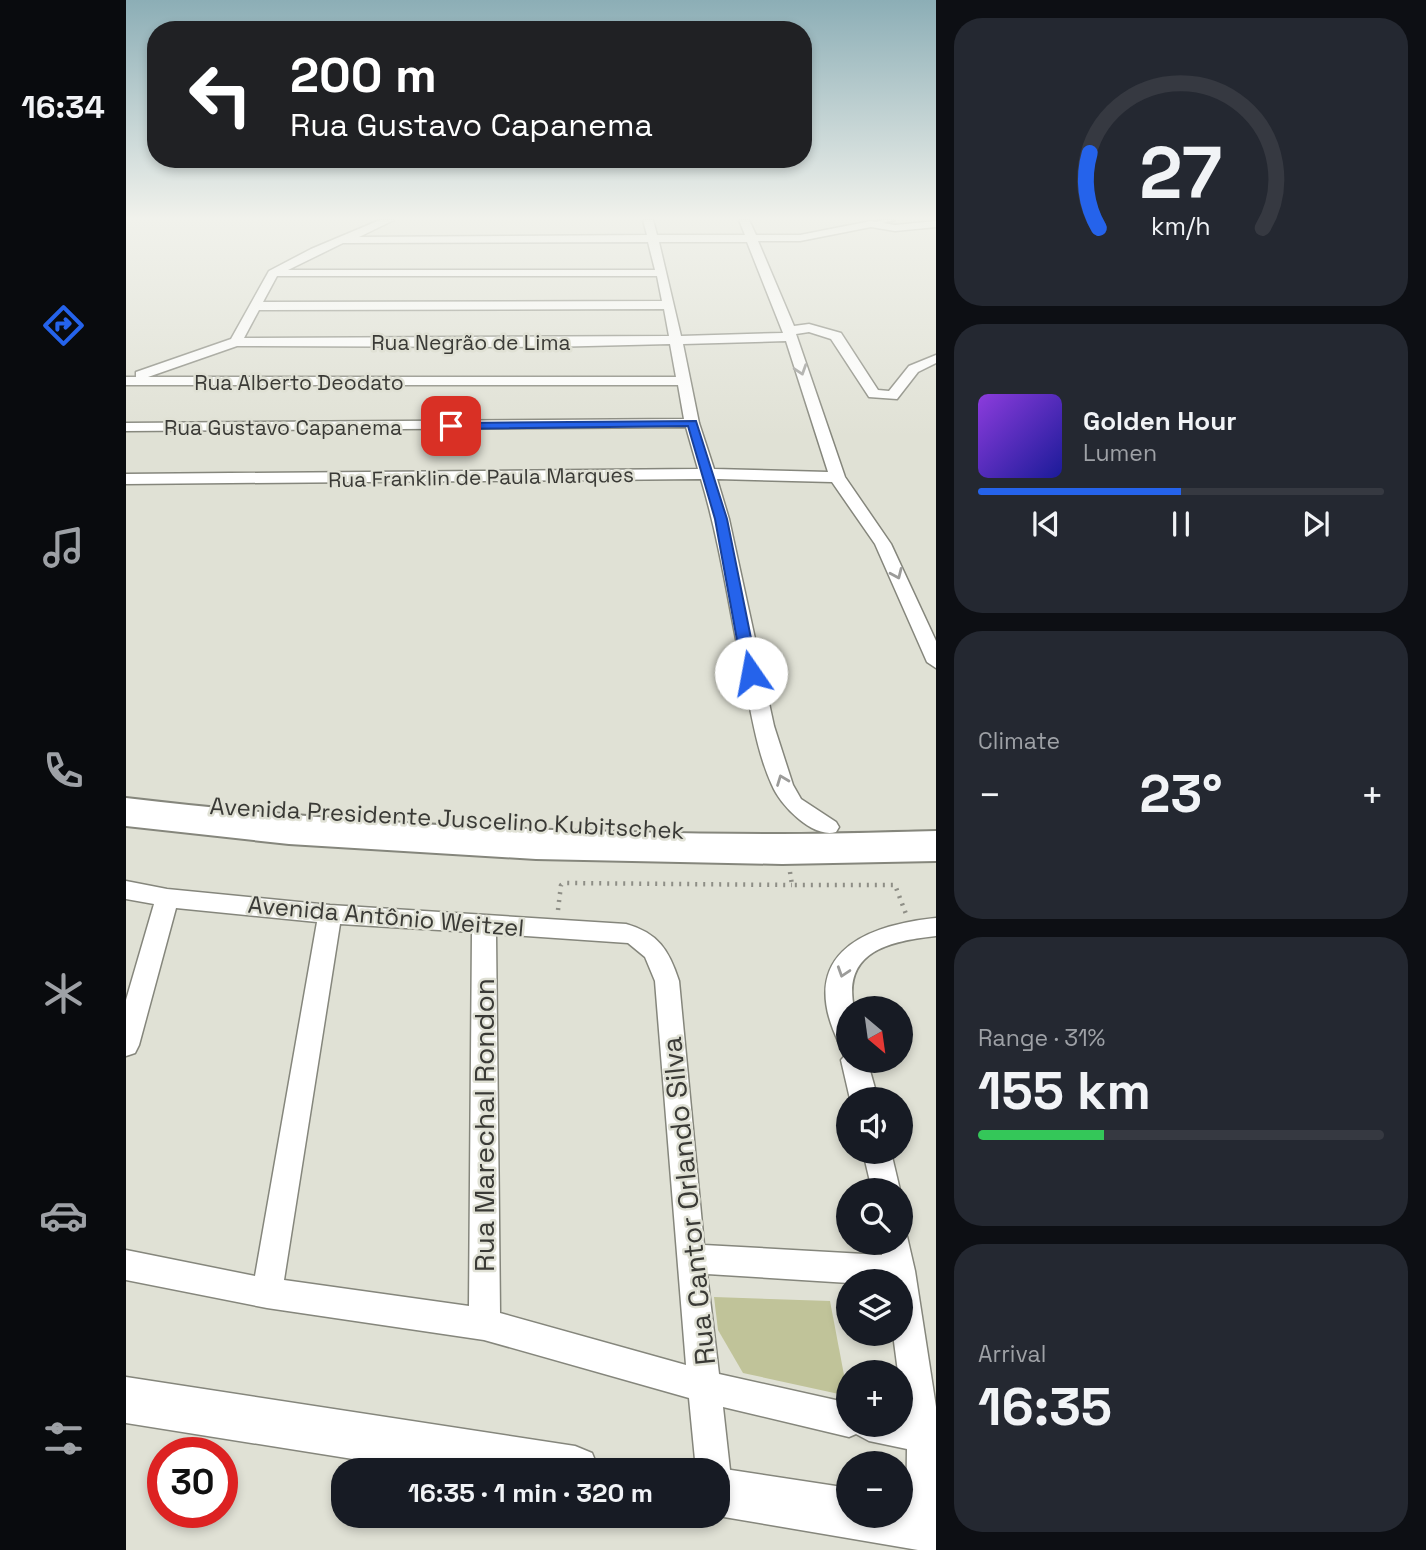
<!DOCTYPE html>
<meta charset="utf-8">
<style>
:root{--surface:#171b24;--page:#242831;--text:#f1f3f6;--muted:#9ea1a6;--line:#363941;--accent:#2563eb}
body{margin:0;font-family:"Space Grotesk",sans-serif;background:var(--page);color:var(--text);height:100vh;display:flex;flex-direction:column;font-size:26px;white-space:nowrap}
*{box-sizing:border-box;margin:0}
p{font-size:23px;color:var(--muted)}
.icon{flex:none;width:38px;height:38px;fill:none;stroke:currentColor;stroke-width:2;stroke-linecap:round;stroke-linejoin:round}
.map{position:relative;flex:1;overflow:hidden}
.details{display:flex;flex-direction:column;gap:18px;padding:18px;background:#0d0f14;width:490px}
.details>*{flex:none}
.banner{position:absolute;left:21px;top:21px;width:665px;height:147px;border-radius:28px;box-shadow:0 4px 10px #0003;background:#202124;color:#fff;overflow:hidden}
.needle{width:46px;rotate:151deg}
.tools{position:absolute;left:710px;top:996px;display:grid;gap:14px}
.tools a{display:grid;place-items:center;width:77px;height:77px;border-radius:50%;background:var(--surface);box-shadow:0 4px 10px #0003;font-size:35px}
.speed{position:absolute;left:21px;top:1437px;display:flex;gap:14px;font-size:35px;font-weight:700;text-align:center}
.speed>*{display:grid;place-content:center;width:91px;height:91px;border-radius:50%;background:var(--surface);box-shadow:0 4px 10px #0003;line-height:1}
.speed .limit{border:10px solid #d22;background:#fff;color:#111}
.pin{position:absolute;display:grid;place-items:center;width:60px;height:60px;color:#fff;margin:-30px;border-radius:14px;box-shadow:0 4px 10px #0006}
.me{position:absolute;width:77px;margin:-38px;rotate:348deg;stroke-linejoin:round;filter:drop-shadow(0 0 5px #0008)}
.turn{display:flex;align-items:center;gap:24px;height:147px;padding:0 28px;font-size:32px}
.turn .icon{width:91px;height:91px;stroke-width:2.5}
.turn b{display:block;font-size:49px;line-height:60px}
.big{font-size:52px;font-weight:700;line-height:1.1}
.details .widget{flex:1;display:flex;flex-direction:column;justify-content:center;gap:10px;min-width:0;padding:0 24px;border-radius:28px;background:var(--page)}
.details .dial{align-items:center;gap:0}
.dial svg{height:182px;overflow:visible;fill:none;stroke:var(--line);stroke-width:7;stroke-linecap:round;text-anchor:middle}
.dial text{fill:var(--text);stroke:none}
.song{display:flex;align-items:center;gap:21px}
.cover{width:84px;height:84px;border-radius:10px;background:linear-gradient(135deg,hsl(270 70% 55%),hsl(240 70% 35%))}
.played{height:7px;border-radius:4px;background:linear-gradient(90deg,var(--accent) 50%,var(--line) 50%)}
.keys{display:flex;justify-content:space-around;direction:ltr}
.heat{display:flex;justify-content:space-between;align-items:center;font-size:38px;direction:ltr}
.charge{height:10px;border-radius:5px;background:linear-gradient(90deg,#34c759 31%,var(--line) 0)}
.trip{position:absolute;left:205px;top:1458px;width:399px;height:70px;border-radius:28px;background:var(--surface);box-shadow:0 4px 10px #0003;font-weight:700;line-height:70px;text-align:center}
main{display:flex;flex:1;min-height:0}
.dock{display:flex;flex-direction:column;width:126px;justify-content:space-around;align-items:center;background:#090b0e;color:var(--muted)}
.dock .icon{width:49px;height:49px}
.dock .on{color:var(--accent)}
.dock b{font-size:32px;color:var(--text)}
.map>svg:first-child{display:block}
</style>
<main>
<nav class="dock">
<b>16:34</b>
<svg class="icon on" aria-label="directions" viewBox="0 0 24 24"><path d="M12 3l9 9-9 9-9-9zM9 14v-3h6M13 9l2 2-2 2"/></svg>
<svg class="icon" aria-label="music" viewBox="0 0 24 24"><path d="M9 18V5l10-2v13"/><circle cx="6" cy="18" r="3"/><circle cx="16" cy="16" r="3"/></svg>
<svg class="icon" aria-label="phone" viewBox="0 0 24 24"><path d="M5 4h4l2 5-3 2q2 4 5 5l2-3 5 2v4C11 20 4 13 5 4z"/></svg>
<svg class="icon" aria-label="climate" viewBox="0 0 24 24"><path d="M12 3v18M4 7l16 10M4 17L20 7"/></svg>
<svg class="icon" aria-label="car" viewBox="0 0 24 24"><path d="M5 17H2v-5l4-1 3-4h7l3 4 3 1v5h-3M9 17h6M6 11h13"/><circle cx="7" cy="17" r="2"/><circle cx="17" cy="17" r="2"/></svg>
<svg class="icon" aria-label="filters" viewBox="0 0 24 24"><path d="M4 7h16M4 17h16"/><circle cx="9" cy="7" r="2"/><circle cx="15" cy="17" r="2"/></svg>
</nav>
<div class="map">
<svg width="810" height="1550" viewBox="0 0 810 1550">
<rect width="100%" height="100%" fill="#e0e1d5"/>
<polygon fill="#c0c399" points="588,1297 704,1301 722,1396 617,1373 592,1330"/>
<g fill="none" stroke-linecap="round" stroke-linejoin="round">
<defs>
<polygon id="lane" points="757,220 768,220 745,226 742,224"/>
<g id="street">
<path d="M254 220H268L233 237 521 235 517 220H527L531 235H619L613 220H623L630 235H674L745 221 769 225 810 221V227L769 231 745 227 674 241H632L668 326 683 324 715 333 752 390 763 391 783 366 810 355V363L792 372 771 399 743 397 705 339 683 332 670 334 719 477 765 544 810 641V668L801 662 749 544 706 482 591 479 603 519 648 726 667 785 675 799 710 822 713 827 710 832C687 839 654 805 646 785 633 757 627 723 621 693 605 622 596 549 575 479L0 484V474L572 469 560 427 0 431V423L558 419 552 385H0V377H10V372L105 339 143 271 185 249ZM522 242 529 270H162L217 243ZM533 242H621L657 333 555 336ZM151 276H531L536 301 137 302ZM538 309 543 336 118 338 133 310ZM660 341 702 472 588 469 573 423 557 344ZM544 344 550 377H22L111 346 421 347Z"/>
<path d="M0 881 41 889 204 905 500 924C532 933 543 950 553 981L578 1245 756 1255 754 1242H775V1230L780 1232 789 1271 810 1407V1539L798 1544 786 1538 780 1526 781 1449 743 1441 730 1434 723 1437 597 1407 604 1470 599 1482 592 1485V1470H570L563 1398 358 1340 141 1308 0 1280V1250L129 1276 191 922 50 908 13 1045 9 1053 0 1056V1000L28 904 0 899ZM214 924 346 932 343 1306 158 1280ZM370 934 502 943 519 957 529 981 560 1365 374 1313ZM581 1274 723 1283 775 1281V1334H767L772 1372H775L778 1415H775V1424H723V1403L593 1374Z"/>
<path d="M810 918V936C764 941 716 951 728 1008H723V1048L714 1045C670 957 733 926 810 918Z"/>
<polygon points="723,1051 723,1060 741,1060 752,1099 724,1099 715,1060"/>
<polygon points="737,1152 765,1152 774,1190 746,1190"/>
</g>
<g id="secondary">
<polygon points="0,1377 449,1446 466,1453 473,1470 296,1470 0,1423"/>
<polygon points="592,1468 723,1488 723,1516 775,1516 775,1498 810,1503 810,1550 792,1550 592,1516 592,1470 586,1470"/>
</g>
<path id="highway" d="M0 798C218 824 437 834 656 834 707 834 759 832 810 831V861L656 864 410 859 163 844 0 826Z"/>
</defs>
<use href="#lane" stroke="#85867c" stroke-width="4"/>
<use href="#street" stroke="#85867c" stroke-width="3"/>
<use href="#secondary" stroke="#85867c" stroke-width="3"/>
<use href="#highway" stroke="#85867c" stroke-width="4"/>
<g stroke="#8e8e86" stroke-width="4.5" stroke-dasharray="2 6" stroke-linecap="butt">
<polyline points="664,872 666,885 769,885 780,914"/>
<polyline points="432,910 435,885 438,883 666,885"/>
</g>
<use href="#lane" fill="#fff" fill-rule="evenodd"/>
<use href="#street" fill="#fff" fill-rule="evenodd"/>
<use href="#secondary" fill="#fff" fill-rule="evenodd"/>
<use href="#highway" fill="#fff" fill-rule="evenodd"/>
</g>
<defs><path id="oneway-chevron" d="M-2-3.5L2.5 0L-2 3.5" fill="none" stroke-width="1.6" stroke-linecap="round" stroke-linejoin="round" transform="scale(1.75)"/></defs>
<g stroke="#9c9c9a">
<use href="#oneway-chevron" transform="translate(675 370) rotate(72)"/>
<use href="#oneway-chevron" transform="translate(771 574) rotate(66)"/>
<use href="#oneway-chevron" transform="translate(656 780) rotate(-111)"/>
<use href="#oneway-chevron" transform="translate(717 972) rotate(108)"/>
</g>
<linearGradient id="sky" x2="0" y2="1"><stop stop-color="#8caeb6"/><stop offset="0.5" stop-color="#f1f2ec"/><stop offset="1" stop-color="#f1f2ec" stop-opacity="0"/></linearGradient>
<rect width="810" height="437" fill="url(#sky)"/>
<polygon fill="#2563eb" stroke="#184099" stroke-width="2" points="570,421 601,519 632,673 625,677 617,673 589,519 562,426 325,429 320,426 325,423"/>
<g text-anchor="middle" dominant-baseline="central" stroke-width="5" stroke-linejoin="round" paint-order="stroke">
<g font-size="21" fill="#3a3a36" stroke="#e0e1d5">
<text x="345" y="342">Rua Negrão de Lima</text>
<text x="173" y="382">Rua Alberto Deodato</text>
<text x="157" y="427">Rua Gustavo Capanema</text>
<text transform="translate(355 477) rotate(-1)">Rua Franklin de Paula Marques</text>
</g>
<g font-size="24" fill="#3a3a36" stroke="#e0e1d5">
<text transform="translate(321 818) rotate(3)">Avenida Presidente Juscelino Kubitschek</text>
<text transform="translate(260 916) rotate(5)">Avenida Antônio Weitzel</text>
</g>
<g font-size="28" fill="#3a3a36" stroke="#e0e1d5">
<text transform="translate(358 1125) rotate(-90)">Rua Marechal Rondon</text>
<text transform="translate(562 1201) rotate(-96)">Rua Cantor Orlando Silva</text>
</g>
</g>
</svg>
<div class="tools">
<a><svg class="needle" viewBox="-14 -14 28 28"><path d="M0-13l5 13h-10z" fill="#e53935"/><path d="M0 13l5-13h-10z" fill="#9ea1a6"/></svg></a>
<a><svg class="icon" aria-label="sound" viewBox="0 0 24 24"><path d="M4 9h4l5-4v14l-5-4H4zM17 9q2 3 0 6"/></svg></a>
<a><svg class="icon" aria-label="search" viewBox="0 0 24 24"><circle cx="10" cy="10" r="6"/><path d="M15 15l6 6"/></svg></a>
<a><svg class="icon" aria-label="layers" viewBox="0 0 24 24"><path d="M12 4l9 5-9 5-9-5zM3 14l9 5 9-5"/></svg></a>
<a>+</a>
<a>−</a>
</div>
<div class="speed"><div class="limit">30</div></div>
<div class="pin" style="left:325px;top:426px;background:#d93025"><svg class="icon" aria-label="arrive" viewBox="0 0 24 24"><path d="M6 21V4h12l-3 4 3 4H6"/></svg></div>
<svg class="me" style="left:625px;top:673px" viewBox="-20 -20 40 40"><circle r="19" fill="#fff"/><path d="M0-13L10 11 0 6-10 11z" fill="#2563eb"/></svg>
<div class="trip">16:35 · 1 min · 320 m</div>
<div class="banner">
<div class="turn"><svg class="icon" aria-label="left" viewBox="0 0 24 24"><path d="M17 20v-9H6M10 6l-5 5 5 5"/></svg><div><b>200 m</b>Rua Gustavo Capanema</div></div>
</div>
</div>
<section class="details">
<div class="widget dial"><svg viewBox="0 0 100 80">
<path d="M14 69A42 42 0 1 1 86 69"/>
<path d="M14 69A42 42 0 0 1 10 36" stroke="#2563eb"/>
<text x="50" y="56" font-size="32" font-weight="700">27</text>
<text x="50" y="72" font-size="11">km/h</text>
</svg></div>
<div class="widget">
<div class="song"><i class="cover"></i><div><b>Golden Hour</b><p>Lumen</p></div></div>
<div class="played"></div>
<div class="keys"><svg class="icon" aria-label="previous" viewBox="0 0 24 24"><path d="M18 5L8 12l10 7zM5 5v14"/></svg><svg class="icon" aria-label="pause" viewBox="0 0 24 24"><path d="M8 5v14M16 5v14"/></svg><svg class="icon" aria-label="next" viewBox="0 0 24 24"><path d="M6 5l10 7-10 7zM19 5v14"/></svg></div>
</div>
<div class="widget"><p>Climate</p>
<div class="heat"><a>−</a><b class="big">23°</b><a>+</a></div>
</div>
<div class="widget"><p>Range · 31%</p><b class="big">155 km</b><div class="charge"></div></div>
<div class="widget"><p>Arrival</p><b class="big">16:35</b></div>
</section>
</main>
